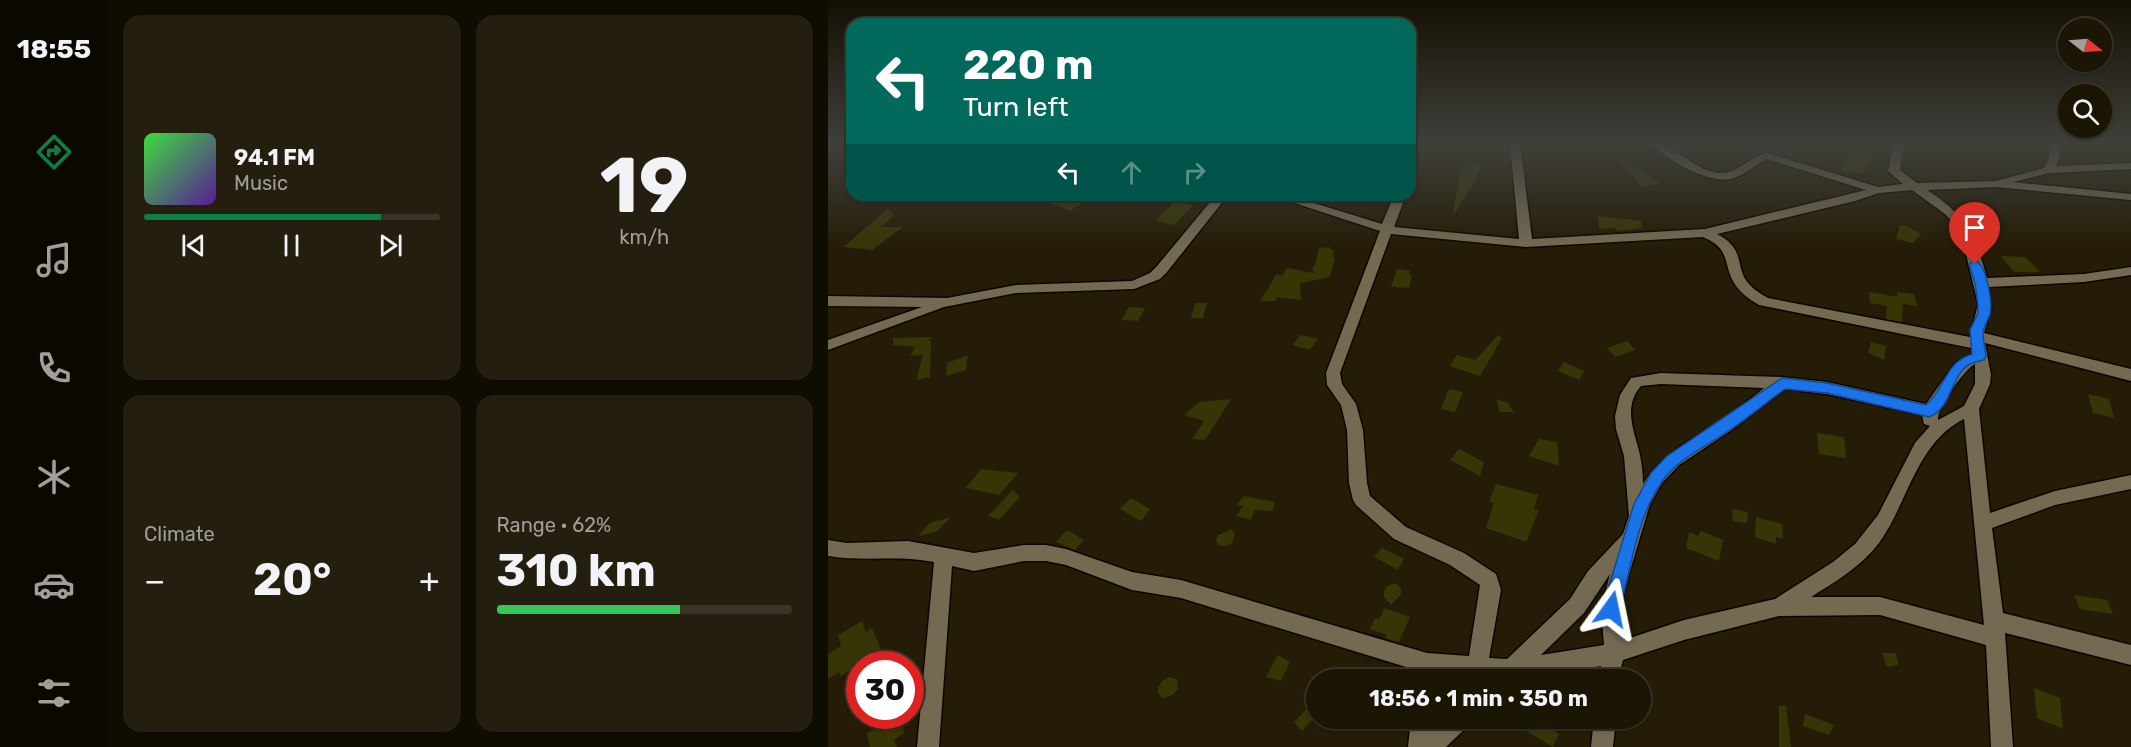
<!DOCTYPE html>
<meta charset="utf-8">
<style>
:root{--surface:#1b1504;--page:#241e0e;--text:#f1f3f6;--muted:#a09f9a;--line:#393426;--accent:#0b8043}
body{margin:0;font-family:Rubik,sans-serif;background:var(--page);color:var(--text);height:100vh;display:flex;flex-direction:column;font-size:22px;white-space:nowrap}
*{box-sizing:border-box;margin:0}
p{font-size:20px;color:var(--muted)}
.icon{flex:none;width:33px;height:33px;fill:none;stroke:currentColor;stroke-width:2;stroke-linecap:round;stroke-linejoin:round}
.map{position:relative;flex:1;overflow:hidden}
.side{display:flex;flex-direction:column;gap:15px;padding:15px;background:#0f0c02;width:720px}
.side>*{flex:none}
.top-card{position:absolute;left:18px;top:18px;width:570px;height:183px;border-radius:18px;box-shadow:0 2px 4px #0004,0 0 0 2px var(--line);background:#00695c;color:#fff;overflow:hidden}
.needle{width:39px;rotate:107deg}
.tools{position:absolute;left:1230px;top:18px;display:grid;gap:12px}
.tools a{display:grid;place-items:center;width:54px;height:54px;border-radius:50%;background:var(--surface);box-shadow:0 2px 4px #0004,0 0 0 2px var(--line);font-size:30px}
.speed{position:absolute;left:18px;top:651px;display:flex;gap:12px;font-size:30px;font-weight:700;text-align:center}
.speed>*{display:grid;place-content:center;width:78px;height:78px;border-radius:50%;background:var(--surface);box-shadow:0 2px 4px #0004,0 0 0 2px var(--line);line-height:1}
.speed .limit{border:9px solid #d22;background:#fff;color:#111}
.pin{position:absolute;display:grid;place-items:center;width:51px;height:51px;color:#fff;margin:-62px -26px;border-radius:50% 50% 50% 0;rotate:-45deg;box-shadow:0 0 6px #0007}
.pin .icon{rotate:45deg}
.me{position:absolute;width:66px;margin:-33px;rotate:12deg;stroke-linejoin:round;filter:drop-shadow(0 0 4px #0008)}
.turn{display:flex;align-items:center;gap:21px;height:126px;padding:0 18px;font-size:27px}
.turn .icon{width:78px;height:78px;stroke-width:2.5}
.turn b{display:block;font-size:42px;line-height:51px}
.lanes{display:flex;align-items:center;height:57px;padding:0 18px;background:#0003;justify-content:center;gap:30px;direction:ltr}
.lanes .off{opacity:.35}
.big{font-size:45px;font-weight:700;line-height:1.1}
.side .widget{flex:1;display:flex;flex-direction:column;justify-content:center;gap:9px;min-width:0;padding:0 21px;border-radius:18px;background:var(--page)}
.side .dial{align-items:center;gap:0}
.dial b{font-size:78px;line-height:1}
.song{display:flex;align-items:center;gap:18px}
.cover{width:72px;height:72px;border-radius:9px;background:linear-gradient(135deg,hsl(120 70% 55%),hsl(270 70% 35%))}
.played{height:6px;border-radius:3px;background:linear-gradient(90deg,var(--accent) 80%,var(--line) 80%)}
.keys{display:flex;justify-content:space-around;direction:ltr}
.heat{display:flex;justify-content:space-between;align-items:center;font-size:33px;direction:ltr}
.charge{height:9px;border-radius:4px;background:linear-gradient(90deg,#34c759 62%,var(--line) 0)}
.side .tiles{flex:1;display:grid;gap:15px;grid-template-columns:repeat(2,1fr)}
.trip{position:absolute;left:478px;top:669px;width:345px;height:60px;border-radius:30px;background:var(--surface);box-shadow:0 2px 4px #0004,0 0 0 2px var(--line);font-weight:700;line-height:60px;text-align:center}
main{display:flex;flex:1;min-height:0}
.tabs{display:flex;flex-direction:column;width:108px;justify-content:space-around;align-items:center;background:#0b0802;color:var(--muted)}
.tabs .icon{width:42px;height:42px}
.tabs .active{color:var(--accent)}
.tabs b{font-size:27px;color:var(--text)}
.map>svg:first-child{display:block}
</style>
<main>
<nav class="tabs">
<b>18:55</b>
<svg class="icon active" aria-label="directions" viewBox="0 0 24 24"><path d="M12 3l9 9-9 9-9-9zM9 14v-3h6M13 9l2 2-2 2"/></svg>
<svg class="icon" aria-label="music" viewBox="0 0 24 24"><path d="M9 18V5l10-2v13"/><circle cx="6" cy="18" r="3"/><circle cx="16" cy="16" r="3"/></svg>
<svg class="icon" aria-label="phone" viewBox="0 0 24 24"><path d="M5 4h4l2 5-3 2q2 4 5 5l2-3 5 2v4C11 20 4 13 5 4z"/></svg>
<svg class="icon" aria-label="climate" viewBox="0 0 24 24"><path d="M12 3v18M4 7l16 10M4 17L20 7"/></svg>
<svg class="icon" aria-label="car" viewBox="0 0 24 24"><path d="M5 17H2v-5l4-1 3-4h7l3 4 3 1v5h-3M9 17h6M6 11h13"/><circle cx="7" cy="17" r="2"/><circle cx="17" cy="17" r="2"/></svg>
<svg class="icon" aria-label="filters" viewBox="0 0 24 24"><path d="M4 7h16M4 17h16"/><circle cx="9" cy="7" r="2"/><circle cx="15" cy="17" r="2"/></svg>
</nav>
<section class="side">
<div class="tiles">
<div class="widget">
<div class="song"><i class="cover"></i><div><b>94.1 FM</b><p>Music</p></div></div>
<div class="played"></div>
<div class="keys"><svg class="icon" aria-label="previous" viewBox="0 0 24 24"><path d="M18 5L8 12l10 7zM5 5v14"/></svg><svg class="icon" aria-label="pause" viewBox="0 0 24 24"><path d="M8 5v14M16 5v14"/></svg><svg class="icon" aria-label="next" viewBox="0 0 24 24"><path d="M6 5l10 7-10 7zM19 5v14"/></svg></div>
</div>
<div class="widget dial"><b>19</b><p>km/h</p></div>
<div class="widget"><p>Climate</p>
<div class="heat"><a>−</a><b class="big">20°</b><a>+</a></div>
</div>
<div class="widget"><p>Range · 62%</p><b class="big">310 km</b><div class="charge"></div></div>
</div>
</section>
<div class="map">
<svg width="1303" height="747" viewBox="0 0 1303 747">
<rect width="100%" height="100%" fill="#241c06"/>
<g fill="#363506">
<polygon points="1021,154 1042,159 1036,173 1013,172"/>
<polygon points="793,158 832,183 814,187 791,160"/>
<polygon points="637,162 654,164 644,186 627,213 625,212 631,181 629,181"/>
<polygon points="204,195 267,195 242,211"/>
<polygon points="347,201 365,205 346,225 328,221"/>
<polygon points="1149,203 1159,220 1142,217 1135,205"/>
<polygon points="60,209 66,215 54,227 75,227 44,250 15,247"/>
<polygon points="770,216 814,221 814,228 789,231 788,228 771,229"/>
<polygon points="1072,225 1079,226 1093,234 1085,243 1068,239"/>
<polygon points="502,247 503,250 506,250 505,257 507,257 502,277 472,283 473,300 449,297 447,301 432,301 449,274 454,276 459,268 485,273 485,266 487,266 491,248"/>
<polygon points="1173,256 1197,257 1212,272 1186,272"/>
<polygon points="569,269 582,271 581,275 584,275 581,288 563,287"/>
<polygon points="1041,292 1070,297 1069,292 1086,294 1089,306 1075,304 1074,322 1058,319 1059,306 1042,303"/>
<polygon points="367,303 379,303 375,318 363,318"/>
<polygon points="301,307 317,308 310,321 293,320"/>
<polygon points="472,335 490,339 482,350 465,345"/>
<polygon points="670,335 674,338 652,376 622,366 629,355 647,360"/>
<polygon points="104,337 101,340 103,341 102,377 88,380 95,355 82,356 87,347 65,345 65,338"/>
<polygon points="799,341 807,350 787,357 779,348"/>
<polygon points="1043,342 1058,346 1056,360 1040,353"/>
<polygon points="140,355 138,370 118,376 119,363"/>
<polygon points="736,362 756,371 751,380 730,371"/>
<polygon points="621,389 635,392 627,412 613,409"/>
<polygon points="1260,394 1281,399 1286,418 1265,413"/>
<polygon points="403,399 377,440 364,439 376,421 356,415 371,402"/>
<polygon points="668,399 679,402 686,412 672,412"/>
<polygon points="989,433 1016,437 1018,458 991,454"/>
<polygon points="711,439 729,442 731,466 701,456"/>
<polygon points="631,449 656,462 652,476 622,460"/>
<polygon points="153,469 190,473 171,495 138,488"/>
<polygon points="668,484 710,495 706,509 711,510 698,542 658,528 666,503 661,502"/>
<polygon points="185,490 192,497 171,520 160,516"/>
<polygon points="416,496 447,502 445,511 427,510 423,520 408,516 415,506 409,505"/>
<polygon points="303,498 322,509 313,521 292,509"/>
<polygon points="904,509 920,512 919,523 905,521"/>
<polygon points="123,517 108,532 90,536 102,523"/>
<polygon points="928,517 954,524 955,539 948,537 948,544 927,537"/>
<polygon points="404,529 407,535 404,543 399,546 390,545 388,540 390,535"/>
<polygon points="239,530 256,540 247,550 228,542"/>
<polygon points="873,531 895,540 891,561 858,548 861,532 870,536"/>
<polygon points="554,548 576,559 570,570 546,557"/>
<polygon points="567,583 573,588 573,594 563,605 556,597 556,591 559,586"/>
<polygon points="1246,595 1279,600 1285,614 1252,609"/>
<polygon points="556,608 582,617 571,642 557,638 559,635 542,629 547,618 551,620"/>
<polygon points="34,621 38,632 44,628 53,650 13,676 11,672 0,679 0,654 13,646 10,635"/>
<polygon points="1054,653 1068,653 1070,665 1059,667"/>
<polygon points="450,655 462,662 453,681 438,677"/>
<polygon points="340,677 349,679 350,688 345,695 335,698 330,694 330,688 334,681"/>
<polygon points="1206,688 1232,698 1235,729 1209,718"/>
<polygon points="489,698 489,715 474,731 466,722"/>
<polygon points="951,706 958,706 963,747 951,747"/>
<polygon points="977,714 1006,725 1001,735 975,726"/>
<polygon points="68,716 73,716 76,733 66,740 69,747 42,747 39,733"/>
<polygon points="697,718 705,718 731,734 725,747 693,728"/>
</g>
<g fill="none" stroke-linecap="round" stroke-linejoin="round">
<defs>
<g id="minor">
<polygon points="582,143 589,143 587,167 582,170"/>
<path d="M682 143H692L704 239 877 229 1038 190 939 159C927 164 918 174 906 178 882 186 839 160 822 143 849 143 868 175 896 173 910 172 924 156 939 153L1050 187 1075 184 1060 171 1066 143H1076L1072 170 1089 183 1168 181 1216 168 1221 158 1222 143H1232L1231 158 1228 166 1303 163V169L1221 173 1185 182 1303 194V200L1168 187 1099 190C1136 213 1148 237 1159 278L1256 274 1303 267V275L1256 282 1161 287 1163 308 1156 333 1303 369V381L1157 343 1163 375 1162 384 1151 409 1162 513 1227 491 1303 475V489L1227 505 1164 528 1175 613 1303 645V665L1177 633 1185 747H1163L1158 645 1052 615 951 616 856 640 795 660 790 680H769L773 666 688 680 609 674V680H588V670L353 598 304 590 238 565 218 561H196L146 571 124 566 111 747H89L106 562C69 555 36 562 0 556V540L19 543 80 541 146 553 196 545H218L238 549 304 572 353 580 599 653 641 656 652 585 622 565 566 539 528 505 525 500 521 483 519 430 513 405 499 385 498 373 552 231 442 195H460L554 224 566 195H578L566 227 691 239ZM1084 190 1117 214 1127 225 1136 246 1150 304 1142 337 940 298C933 294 926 290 921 284 906 268 919 249 889 234L1027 201 1051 193ZM563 234 698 247 875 237C903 249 894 261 906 283 912 293 921 299 931 305L1143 348 1145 353 1127 363 1098 404 999 382 954 377 833 373 803 378 792 395 787 416 788 429 796 456 801 516 795 534 760 571 742 599 679 659 661 658 673 590 668 574 636 553 578 527 542 496 539 483 535 430 528 404 514 384 512 373ZM1147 364V384L1136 406 1110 420C1109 408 1135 371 1147 364ZM833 384 936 388C921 400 907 412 891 422 863 441 833 455 815 484 815 475 814 465 812 455 807 432 794 408 813 386ZM957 389 999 394 1094 415 1096 424 1102 426 1087 443 1050 515 1027 544 1005 562 947 599 856 620 796 640 793 609 799 581 822 504 834 483 851 465 905 429ZM1136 419 1156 625 1052 597H983C1007 582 1034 566 1051 543 1080 503 1088 443 1136 419ZM782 574 773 609 776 645 713 655 756 613Z"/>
<polygon points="388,195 400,195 339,272 332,279 306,289 188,293 116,307 0,350 0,340 94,307 0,306 0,296 119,298 188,285 304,281 322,273 329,266"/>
<polygon points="583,718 605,718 604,730 616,718 643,718 640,726 618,747 580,747"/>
<polygon points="766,718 788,718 785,747 763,747"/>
</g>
</defs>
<use href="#minor" stroke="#0d0600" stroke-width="3"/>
<use href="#minor" fill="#736a51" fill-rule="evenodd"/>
</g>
<linearGradient id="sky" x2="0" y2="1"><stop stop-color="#140f03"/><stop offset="0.58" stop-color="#3f403b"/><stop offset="1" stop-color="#3f403b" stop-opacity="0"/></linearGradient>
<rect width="1303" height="248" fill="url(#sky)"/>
<path fill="#1a73e8" stroke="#114b97" stroke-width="1.5" d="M1147 260C1158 264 1165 302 1162 314 1160 320 1156 326 1155 332 1155 340 1157 348 1158 356L1156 360C1152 361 1146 362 1142 364 1122 375 1124 409 1101 417L999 393 957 389C939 402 921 417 902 430 879 446 849 459 833 483 809 518 803 568 792 609L790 615 783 617 777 615 774 609 806 504 823 473 839 456 954 378 999 383 1098 405C1118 388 1116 363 1144 354L1142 330 1150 313V305L1147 283 1141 264Z"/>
</svg>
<div class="tools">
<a><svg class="needle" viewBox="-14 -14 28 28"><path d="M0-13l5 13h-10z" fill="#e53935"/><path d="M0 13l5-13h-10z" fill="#a09f9a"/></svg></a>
<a><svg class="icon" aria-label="search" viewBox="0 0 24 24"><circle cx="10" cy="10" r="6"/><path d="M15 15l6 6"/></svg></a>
</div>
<div class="speed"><div class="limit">30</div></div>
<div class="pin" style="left:1147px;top:264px;background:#d93025"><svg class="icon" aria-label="arrive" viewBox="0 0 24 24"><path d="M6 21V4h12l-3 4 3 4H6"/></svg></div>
<svg class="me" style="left:783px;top:609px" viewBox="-20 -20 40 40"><path d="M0-17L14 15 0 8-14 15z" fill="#1a73e8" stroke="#fff" stroke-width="4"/></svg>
<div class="trip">18:56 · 1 min · 350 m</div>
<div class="top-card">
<div class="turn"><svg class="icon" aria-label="left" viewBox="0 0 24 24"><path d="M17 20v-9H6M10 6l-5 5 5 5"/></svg><div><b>220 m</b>Turn left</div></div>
<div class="lanes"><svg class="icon" aria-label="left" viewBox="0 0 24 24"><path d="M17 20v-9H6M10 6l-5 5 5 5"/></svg><svg class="icon off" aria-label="ahead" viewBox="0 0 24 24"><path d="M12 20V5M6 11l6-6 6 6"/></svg><svg class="icon off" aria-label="right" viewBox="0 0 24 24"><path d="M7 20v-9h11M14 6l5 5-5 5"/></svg></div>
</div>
</div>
</main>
